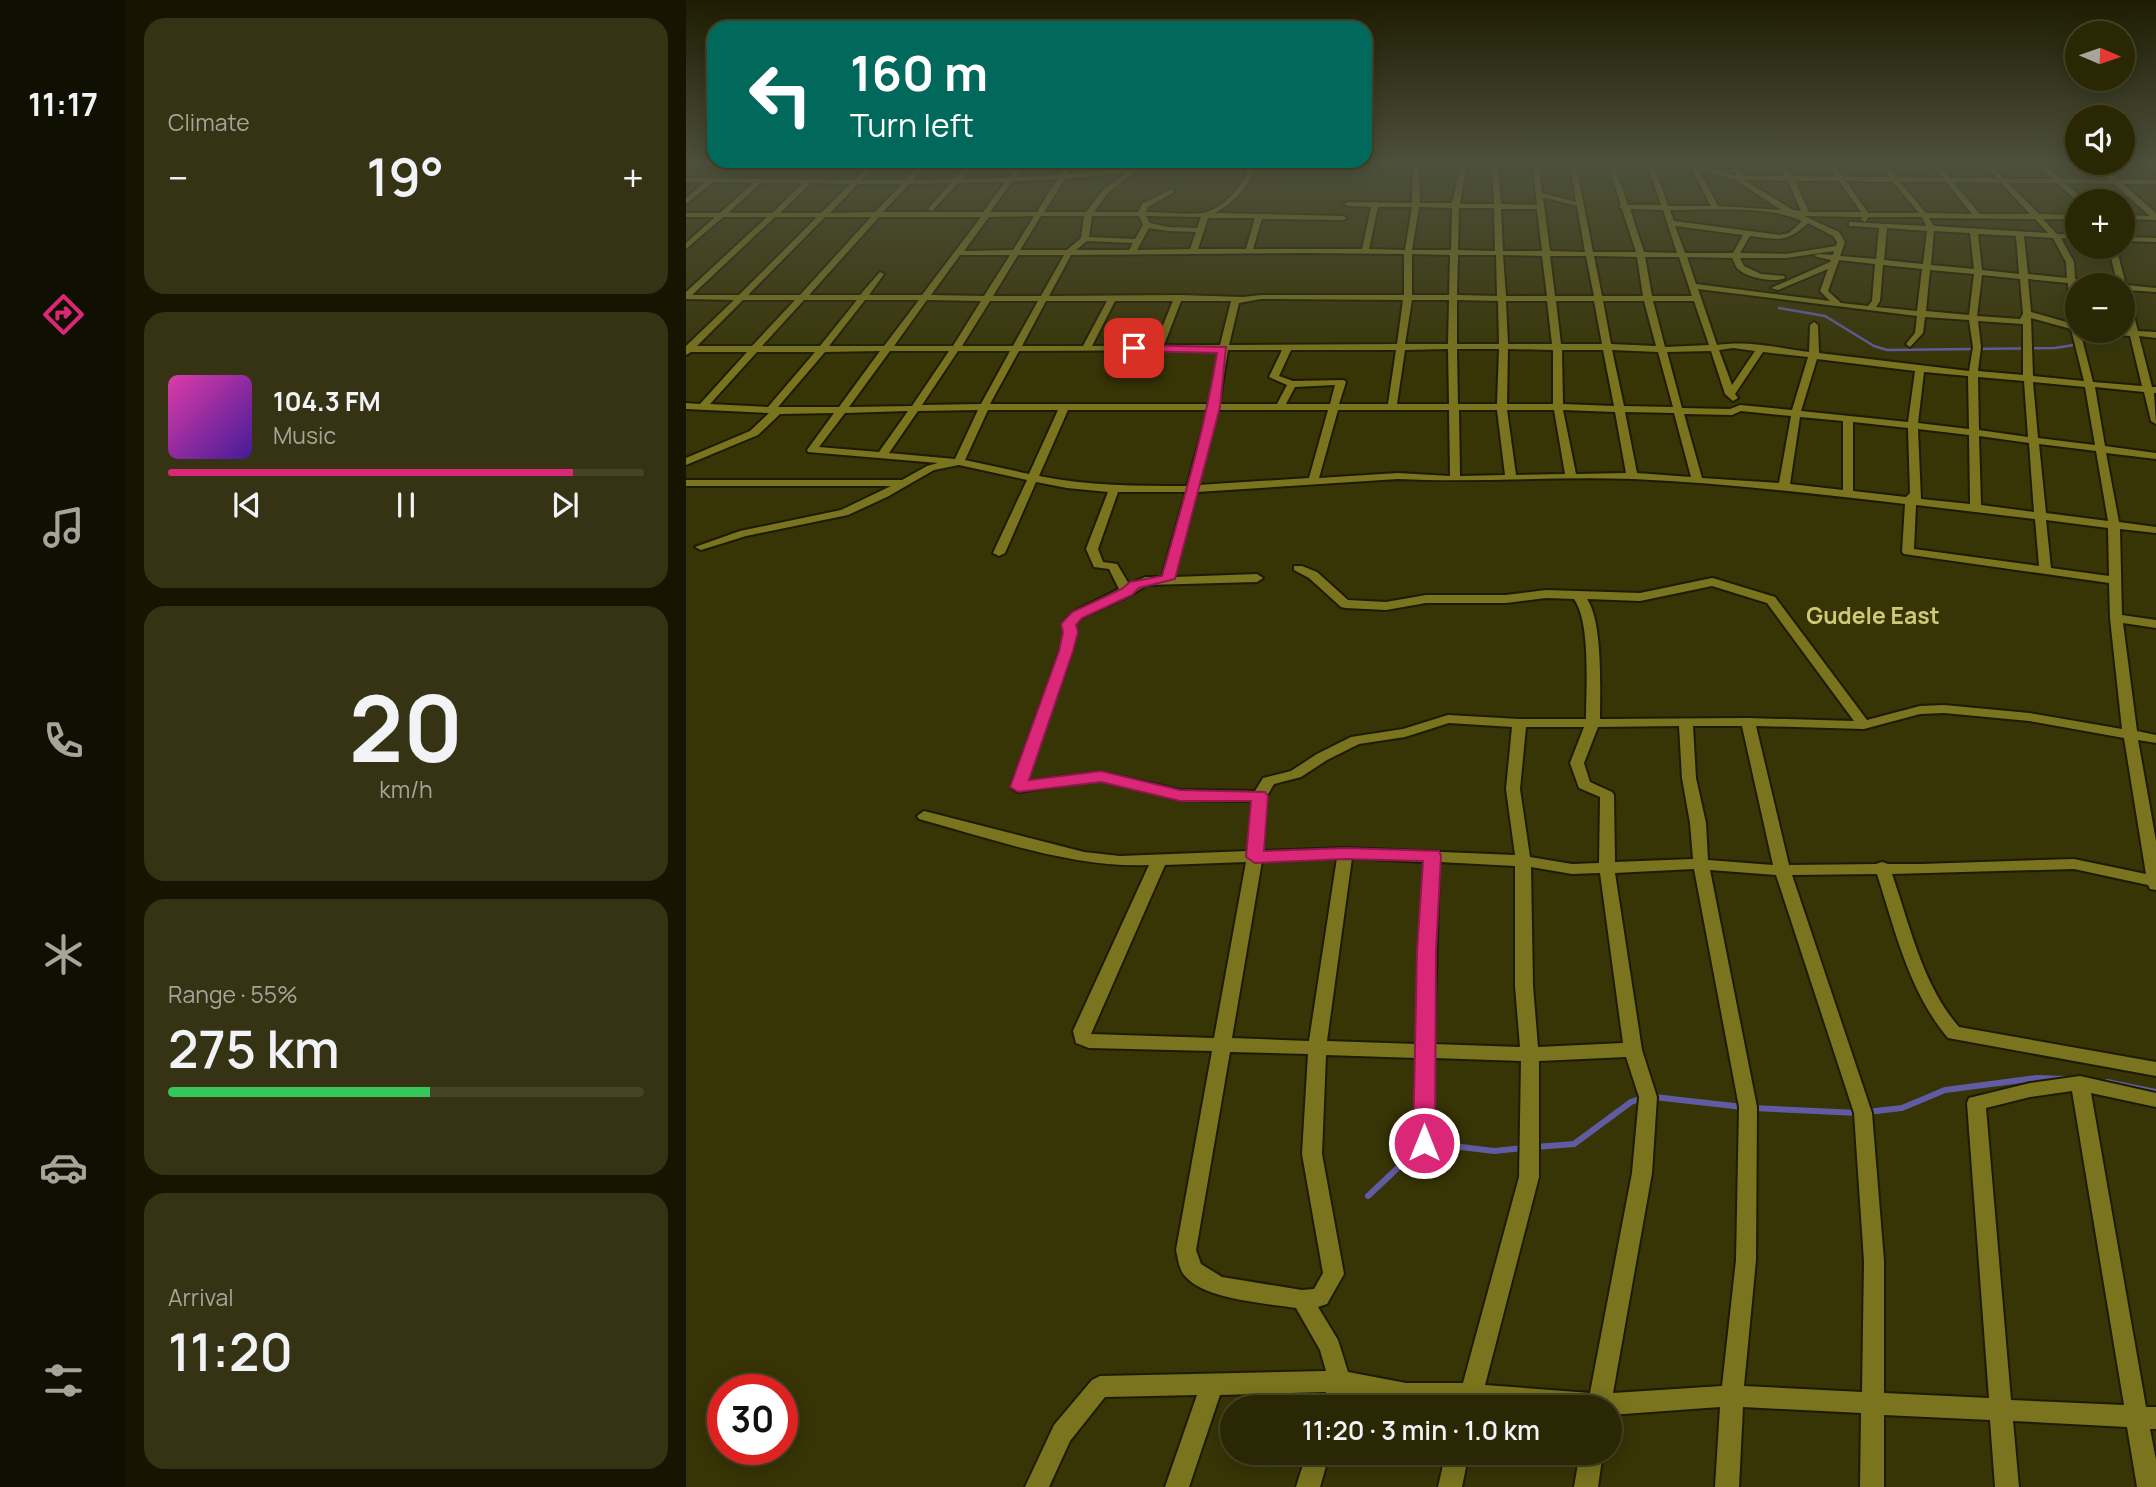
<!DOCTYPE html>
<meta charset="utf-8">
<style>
:root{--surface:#292704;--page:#353313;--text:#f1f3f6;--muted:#a5a59a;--line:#454426;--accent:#db2777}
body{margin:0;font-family:Manrope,sans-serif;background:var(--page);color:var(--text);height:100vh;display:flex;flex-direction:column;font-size:26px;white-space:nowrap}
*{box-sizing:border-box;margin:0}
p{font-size:23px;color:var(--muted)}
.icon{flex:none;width:38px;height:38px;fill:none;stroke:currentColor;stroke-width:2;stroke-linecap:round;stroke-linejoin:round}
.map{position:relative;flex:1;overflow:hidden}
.side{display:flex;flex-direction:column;gap:18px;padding:18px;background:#171502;width:560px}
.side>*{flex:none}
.banner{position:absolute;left:21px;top:21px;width:665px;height:147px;border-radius:21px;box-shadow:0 4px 18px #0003,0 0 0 2px var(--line);background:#00695c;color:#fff;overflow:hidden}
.needle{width:46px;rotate:92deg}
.controls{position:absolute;left:1379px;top:21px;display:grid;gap:14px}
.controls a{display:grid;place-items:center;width:70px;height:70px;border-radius:50%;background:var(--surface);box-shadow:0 4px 18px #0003,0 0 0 2px var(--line);font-size:35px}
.speed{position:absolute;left:21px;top:1374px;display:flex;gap:14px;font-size:35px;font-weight:700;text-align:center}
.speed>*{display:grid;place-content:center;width:91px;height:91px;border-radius:50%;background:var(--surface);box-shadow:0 4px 18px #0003,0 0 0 2px var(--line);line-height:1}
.speed .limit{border:10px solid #d22;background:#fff;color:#111}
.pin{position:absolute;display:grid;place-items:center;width:60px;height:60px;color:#fff;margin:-30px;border-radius:14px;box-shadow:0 4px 10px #0006}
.me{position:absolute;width:77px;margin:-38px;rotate:0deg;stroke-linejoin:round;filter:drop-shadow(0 0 5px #0008)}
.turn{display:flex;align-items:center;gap:24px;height:147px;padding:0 28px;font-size:32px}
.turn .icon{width:91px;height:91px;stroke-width:2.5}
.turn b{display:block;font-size:49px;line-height:60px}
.big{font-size:52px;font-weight:600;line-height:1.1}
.side .widget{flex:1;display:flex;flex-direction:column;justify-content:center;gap:10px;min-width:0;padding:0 24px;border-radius:21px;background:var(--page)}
.side .dial{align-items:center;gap:0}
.dial b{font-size:91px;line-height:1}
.song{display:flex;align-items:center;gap:21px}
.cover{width:84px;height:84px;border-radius:10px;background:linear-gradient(135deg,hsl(320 70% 55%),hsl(260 70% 35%))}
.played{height:7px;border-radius:4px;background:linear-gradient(90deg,var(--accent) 85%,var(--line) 85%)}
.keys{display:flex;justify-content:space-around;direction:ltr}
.heat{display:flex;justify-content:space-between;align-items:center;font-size:38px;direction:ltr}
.charge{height:10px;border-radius:5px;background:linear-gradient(90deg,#34c759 55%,var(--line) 0)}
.trip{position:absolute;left:534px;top:1395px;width:402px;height:70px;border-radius:35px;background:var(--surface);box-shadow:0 4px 18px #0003,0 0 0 2px var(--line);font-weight:600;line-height:70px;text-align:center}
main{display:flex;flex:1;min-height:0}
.dock{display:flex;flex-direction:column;width:126px;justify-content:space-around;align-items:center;background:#101002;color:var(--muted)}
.dock .icon{width:49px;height:49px}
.dock .current{color:var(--accent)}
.dock b{font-size:32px;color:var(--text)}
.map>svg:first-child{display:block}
</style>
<main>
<nav class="dock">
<b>11:17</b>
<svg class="icon current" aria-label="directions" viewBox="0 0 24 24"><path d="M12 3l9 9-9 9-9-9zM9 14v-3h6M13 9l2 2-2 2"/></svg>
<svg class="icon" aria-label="music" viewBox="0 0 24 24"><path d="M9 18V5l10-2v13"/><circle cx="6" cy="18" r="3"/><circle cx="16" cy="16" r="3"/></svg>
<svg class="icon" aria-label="phone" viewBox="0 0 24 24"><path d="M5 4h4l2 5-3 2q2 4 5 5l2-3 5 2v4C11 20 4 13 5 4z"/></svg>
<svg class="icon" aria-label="climate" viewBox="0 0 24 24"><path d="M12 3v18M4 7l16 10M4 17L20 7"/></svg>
<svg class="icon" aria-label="car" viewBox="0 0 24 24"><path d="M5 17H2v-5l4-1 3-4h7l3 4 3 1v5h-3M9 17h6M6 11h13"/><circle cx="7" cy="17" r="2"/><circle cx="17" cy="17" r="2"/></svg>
<svg class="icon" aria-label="filters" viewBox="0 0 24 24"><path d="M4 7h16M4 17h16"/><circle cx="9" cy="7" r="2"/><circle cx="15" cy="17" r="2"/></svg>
</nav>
<section class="side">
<div class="widget"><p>Climate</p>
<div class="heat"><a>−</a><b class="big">19°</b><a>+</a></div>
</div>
<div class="widget">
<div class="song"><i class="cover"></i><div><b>104.3 FM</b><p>Music</p></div></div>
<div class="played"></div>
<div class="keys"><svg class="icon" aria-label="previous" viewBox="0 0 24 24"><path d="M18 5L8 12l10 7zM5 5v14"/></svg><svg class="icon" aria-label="pause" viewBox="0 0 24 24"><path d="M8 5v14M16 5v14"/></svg><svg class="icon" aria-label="next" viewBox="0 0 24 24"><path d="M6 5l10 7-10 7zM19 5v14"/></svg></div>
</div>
<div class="widget dial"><b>20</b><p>km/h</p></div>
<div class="widget"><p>Range · 55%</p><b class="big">275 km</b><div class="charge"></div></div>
<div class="widget"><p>Arrival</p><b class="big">11:20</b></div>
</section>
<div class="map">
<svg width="1470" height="1487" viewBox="0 0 1470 1487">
<rect width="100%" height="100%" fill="#373406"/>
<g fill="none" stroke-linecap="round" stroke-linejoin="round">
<polyline stroke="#615ba3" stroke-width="2.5" points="1093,308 1139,316 1188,346 1201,350 1369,348 1394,344 1401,332 1423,332"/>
<g stroke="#615ba3" stroke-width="6">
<polyline points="1421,1082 1470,1092"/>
<polyline points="968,1097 1057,1107"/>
<polyline points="1066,1108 1172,1113"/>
<polyline points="1181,1112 1216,1108 1259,1090 1351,1078 1381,1079"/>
<polyline points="742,1143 808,1151 838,1148"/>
<polyline points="850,1147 888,1144 945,1102 956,1098"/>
<polyline points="682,1196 735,1146"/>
</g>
<defs>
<g id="minor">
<polygon points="0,161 7,161 0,165"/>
<path d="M187 161H194L176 180H219L236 161H243L227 180 268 179 284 161H291L276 179 322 178 335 161H341L329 177 374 175 383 161H389L381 174 521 161 448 172 422 193 408 212H452L456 204 486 189 488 192 462 207 460 212C478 212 498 215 516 213 534 211 555 188 561 173L559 168 566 161H573L565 169 568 172C561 189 545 204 529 213L657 216 661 218 657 220 576 219 567 249H676L685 207 662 206 658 204 662 202 726 203 727 161H733L734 203H766L774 169 766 161H772L780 169 774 204H808L806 161H812L815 204 851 205 846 161H852L856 193 890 202 883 161H889L907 252H950L936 209 933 207 935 205 921 161H927L942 205H975L961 164 946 161 1008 165 1051 176 1042 161H1048L1058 176H1099L1088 161H1094L1106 176 1150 177 1139 161H1145L1157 177H1204L1191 161H1197L1211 177 1257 178 1243 161H1249L1264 178H1311L1295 161H1301L1318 179H1367L1348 161H1354L1375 179 1424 180 1406 163H1413L1432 180H1470V184H1437L1470 213V220L1437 219V215L1464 216 1428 184 1379 183 1399 201H1391L1371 183H1322L1353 214 1391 215V219H1357L1371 234 1391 235V239L1375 238 1388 262 1389 279 1423 283 1427 285 1390 284 1391 331H1394L1407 382 1456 386 1444 336 1420 334 1416 331 1443 330 1437 306V285H1432L1422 247H1430L1440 285 1470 288V292L1441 290 1452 331 1470 332V338L1453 336 1466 387H1470V393H1468L1470 424 1465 421 1458 392 1409 387 1419 446 1470 453V459L1420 453 1433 522 1470 527V533L1434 529 1436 615 1470 620V628L1437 623 1451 731 1470 735V743L1452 740 1470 841V890L1464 889 1462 885 1388 869 1206 874C1224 926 1237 986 1273 1027L1470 1062V1076L1262 1038C1223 992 1209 930 1191 874L1106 875 1186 1113 1198 1261V1393L1303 1398 1281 1103 1283 1098 1344 1083 1394 1076 1470 1093V1107L1405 1093 1460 1407H1470V1429H1464L1470 1460V1487H1451L1441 1427 1327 1421 1333 1487H1309L1304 1420 1198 1415V1487H1174L1175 1413 1057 1407 1053 1487H1029L1034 1407 924 1415V1407H771V1405H720L661 1393 657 1407H635L640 1392 534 1395 503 1487H479L511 1395 419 1397 384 1441 363 1487H339L368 1425 406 1380 414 1376 640 1371 634 1350 610 1308C580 1303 519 1300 499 1276 493 1270 492 1258 490 1250L526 1051 403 1048 390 1043 387 1031 463 865C387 868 306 839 233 819L231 816 238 811 398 852 434 856 562 851 566 801 494 800 415 780 332 792 325 787 374 651 379 631 376 624 387 612 433 589 423 569 408 567 400 549 422 492 381 488 350 482 319 553 313 556 307 553 341 480 273 465 248 470 201 497 162 515 60 536 15 550 9 547 54 531 155 510 205 486H0V480H216L241 466 252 463 122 452 121 450 148 413 94 414 72 435 0 465V458L64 431 83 413 0 409V403L14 404 61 352H5L0 355V346L48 300 0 299V292L81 217H37L0 249V243L29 217H0V213H34L67 183 27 182 0 204V198L19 182H0V178L169 180ZM968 165 1006 170 1025 206H982ZM1013 170 1048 179 1095 210 1032 206ZM440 173 417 190 400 212H358L379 179ZM371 179 351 212H304L326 182ZM1058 180 1102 181 1115 211 1107 210ZM1109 181H1153L1175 212H1123ZM1160 181 1207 182 1233 213H1182ZM319 182 297 212H197L223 184 265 183 242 209 246 211 272 183ZM1214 182H1260L1286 214 1240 213ZM1267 182 1315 183 1344 214H1294ZM75 183H117L86 213H42ZM125 183 164 184 135 213H94ZM172 184H216L189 212 144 213ZM857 197 891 206 899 252 864 251ZM692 207H726L719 250 683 249ZM733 207 766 208 765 250H726ZM773 208H808L809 251 772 250ZM815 209H851L856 251H817ZM944 209 977 210 991 253 958 252ZM984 210C1021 210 1084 205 1116 221L1103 233 1094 235 988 221ZM348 216 327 250 278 251 303 217ZM355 216H398L395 238 381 250H334ZM406 216H453L457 225 449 239 403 237ZM460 216 515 217 511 228 482 227 464 223ZM1118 216 1176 217 1175 220 1179 222 1183 217H1236L1240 226 1163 222V226H1166L1193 228 1190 259 1154 256 1159 242 1153 232ZM89 217H131L53 295H6ZM139 217H185L114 295H62ZM193 217H295L236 295H183L198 274 194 272 174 295H123ZM522 218H569L560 249H512ZM1243 218 1349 219 1362 233 1248 226ZM1122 223 1147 236 1151 242 1150 246 1100 254 1054 253 1064 236C1092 239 1100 244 1122 223ZM989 226 1057 235 1047 253H999ZM463 228 482 231 510 232 504 249 451 250ZM1201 228 1241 231 1237 264 1198 260ZM1248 231 1284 233 1288 269 1245 265ZM1292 234 1330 236 1333 274 1296 270ZM1338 236 1367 238 1380 262 1381 278 1342 274ZM401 241 447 243 443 250H390ZM1148 251 1147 255 1132 254 1128 256 1145 260 1144 262 1085 288 1092 290 1142 269 1134 291 1144 301 1010 284 1001 257 1046 258C1048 261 1049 265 1051 268 1060 278 1088 283 1099 278L1098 276 1075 274 1058 266 1054 258H1100ZM620 253 718 254V295H575L557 297 493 295 363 296 385 255ZM726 254 764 255 763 295H726ZM274 255H324L298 296 245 295ZM332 255H378L355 296H307ZM772 255H810L811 296 771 295ZM817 255 856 256 861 296H820ZM864 256H900L908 296H869ZM908 256 951 257 957 296H916ZM959 257H993L1006 296H966ZM1153 260 1189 264 1186 301 1182 306 1155 303 1142 291ZM1197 265 1236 269 1231 311 1190 307 1194 301ZM1244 270 1288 274 1283 315 1240 311ZM1296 275 1334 279 1337 314 1334 319 1291 316ZM1342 279 1382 283 1384 323 1345 312ZM1012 289 1231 316 1229 333 1220 344 1224 347 1237 333 1239 317 1283 320 1287 347 1283 371 1133 353 1132 325 1128 322 1124 325 1123 352C1092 348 1063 340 1031 345ZM575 299 717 300 711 344 543 345 553 303ZM57 300H109L66 346H11ZM118 300H171L134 346H76ZM179 300H233L198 346H143ZM241 300 295 301 267 346H208ZM726 300H763L762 344H719ZM771 300 812 301 813 344H771ZM304 301H352L327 346H276ZM360 301H421L397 346H336ZM429 301H487L469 345 406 346ZM495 301H545L534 345H478ZM820 301H861L866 344H822ZM870 301H908L916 344H875ZM917 301H958L970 346 925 344ZM967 301H1008L1023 345 979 347ZM1345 318 1385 329 1398 381 1347 376ZM1292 321 1337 324V375L1292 371 1295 347ZM1047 348 1069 351 1046 385 1033 350ZM762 349 763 404H711L719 350ZM771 349H813L811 404H772ZM822 349 867 350V404H821ZM533 350 524 404H304L333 351ZM542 350H596L583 377 601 385 591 404H533ZM605 350H710L702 404H653L660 382 658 380 607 381 593 376ZM876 350H917L928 406 877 404ZM926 350 972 352 987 407 938 406ZM194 351 153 407H92L139 352ZM204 351H263L226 406 163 407ZM272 351H324L295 404 236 405ZM1025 351 1039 394 1047 401 1052 398 1049 394 1077 352 1122 357 1106 410 1054 405 1044 409 996 408 981 352ZM71 352H129L82 407 24 404ZM1131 359 1229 371 1222 422 1115 411ZM1238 372 1282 376 1283 429 1232 423ZM1292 377 1338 381 1342 437 1293 430ZM1347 382 1399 387 1409 445 1352 438ZM649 385 644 404H600L609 387ZM292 410 269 459 203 453 232 411ZM302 410H372L343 474 279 460ZM382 410H522L501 486C451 486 402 486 353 476ZM532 410H642L623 478 512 485ZM652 410H763L764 476 712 473 633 478ZM773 410H811L819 475 774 476ZM821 410H868L879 474 830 475ZM877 410 929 412 940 473 890 474ZM222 411 193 452 133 447 159 413ZM1055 411 1105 416 1093 483 1016 478 998 414 1046 415ZM939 412 988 413 1005 477 951 473ZM1114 417 1157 421V490L1104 484ZM1167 422 1222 428 1224 493 1220 497 1167 491ZM1232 429 1283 435 1284 504 1235 499ZM1293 436 1343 443 1348 512 1295 505ZM1353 444 1410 451 1422 521 1360 513ZM712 479C791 483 869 476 947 479 1038 483 1129 494 1219 504L1216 552 1218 554 1423 583 1424 618 1436 729 1343 713 1258 705 1234 706 1181 720 1089 597 1030 579 1026 578 954 593 860 590 820 595H740L700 602 662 600 631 572 616 566H608V570L623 578 655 607 659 608 700 610 740 603H820L860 598 888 599C905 623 900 688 900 719H833L762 715 717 729 665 737 631 754 605 771 577 778 569 791 494 790 415 772 341 781 386 651 391 631 388 625 395 618 445 595 461 585 571 582 577 578 571 574 488 577 511 492ZM432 492H500L476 577H459L443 584 431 564 417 562 412 549ZM1230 505 1349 519 1353 566 1228 549ZM1360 520 1422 528 1423 576 1365 568ZM1026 586 1081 603 1168 721 1062 718 914 719C914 689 917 622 901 599L954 601ZM1258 713 1343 721 1438 738 1460 874 1388 859 1235 864H1202L1196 862 1190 864 1103 865 1070 726 1178 729 1234 714ZM763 723 826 727 820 789 829 855 659 848 577 851 581 796 588 784 615 777 641 760 673 744 719 737ZM993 726 996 778 1004 823 1007 859 929 862 928 795 926 792 904 782 898 763 912 727ZM1007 726H1056L1087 865 1022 860 1020 823 1010 778ZM840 727H898L884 763 893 788 914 797 913 863 886 864 844 857 834 789ZM651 858 623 1041 546 1038 576 861ZM666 858 738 862 731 1044 641 1041ZM560 862 528 1038 405 1034 479 865ZM753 862 829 866V986L834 1047 748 1044ZM845 867 886 874 914 873 937 1043 852 1047 847 986ZM1008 869 1053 1107 1050 1260 1036 1386 927 1393 966 1173 971 1097 956 1050 929 873ZM1024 870 1090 875 1168 1113 1178 1261 1176 1392 1058 1386 1070 1260 1071 1107ZM544 1052 622 1054 616 1154 637 1273 628 1289 616 1290 536 1277 515 1264 510 1250ZM640 1055 730 1058 728 1143 731 1149 738 1151 745 1149 748 1143V1058L835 1061 833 1177 777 1383H720L662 1372 652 1340 632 1307 641 1304 658 1274 636 1154ZM940 1057 953 1097 946 1173 904 1393 799 1385 853 1177V1061ZM1386 1091 1438 1405 1325 1400 1300 1108 1344 1097Z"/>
<polygon points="1454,161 1461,161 1470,168 1470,173"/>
<polygon points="1437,237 1470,238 1470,242 1437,241"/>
<polygon points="621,1452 644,1452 634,1487 610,1487"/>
<polygon points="760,1452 783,1452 776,1487 752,1487"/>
<polygon points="894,1452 917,1452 912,1487 888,1487"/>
</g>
</defs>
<use href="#minor" stroke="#1d1b03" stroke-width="4"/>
<use href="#minor" fill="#7a741e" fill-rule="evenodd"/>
</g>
<linearGradient id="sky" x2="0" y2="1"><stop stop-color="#1e1d03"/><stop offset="0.44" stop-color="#4d503b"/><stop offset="1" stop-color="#4d503b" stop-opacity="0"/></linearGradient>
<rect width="1470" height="369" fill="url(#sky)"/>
<path fill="#db2777" stroke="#8e194d" stroke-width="2" d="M445 345 540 347 534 407 489 579 453 588 446 595 396 618 390 625 392 632 387 651 343 780 415 771 494 790 579 792 582 796 578 851 659 848 753 851 755 856 750 951 749 1143 746 1150 738 1152 730 1150 727 1143 731 951 737 861 659 859 569 863 560 857 565 801H494L415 782 332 792 324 787 373 651 377 632 375 624 386 612 436 589 444 582 476 576C497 502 519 429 531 353L448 351 443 348Z"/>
<g text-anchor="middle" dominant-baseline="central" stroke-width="7" stroke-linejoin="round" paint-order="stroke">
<g font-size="23" font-weight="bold" fill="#cec977" stroke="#373406">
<text x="1187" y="615">Gudele East</text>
</g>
</g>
</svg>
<div class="controls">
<a><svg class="needle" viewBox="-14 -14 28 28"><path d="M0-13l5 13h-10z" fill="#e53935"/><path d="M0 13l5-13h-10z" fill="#a5a59a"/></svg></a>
<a><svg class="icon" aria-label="sound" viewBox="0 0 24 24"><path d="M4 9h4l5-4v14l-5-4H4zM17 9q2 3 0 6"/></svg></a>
<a>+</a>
<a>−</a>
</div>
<div class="speed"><div class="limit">30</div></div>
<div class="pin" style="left:448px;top:348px;background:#d93025"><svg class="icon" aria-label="arrive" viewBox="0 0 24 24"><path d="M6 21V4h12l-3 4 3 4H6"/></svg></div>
<svg class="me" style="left:738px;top:1143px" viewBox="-20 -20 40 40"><circle r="17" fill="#db2777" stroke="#fff" stroke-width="3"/><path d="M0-11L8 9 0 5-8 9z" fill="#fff"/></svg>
<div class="trip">11:20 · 3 min · 1.0 km</div>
<div class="banner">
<div class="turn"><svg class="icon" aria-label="left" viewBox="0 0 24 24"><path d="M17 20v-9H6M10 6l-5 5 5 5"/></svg><div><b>160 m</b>Turn left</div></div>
</div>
</div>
</main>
